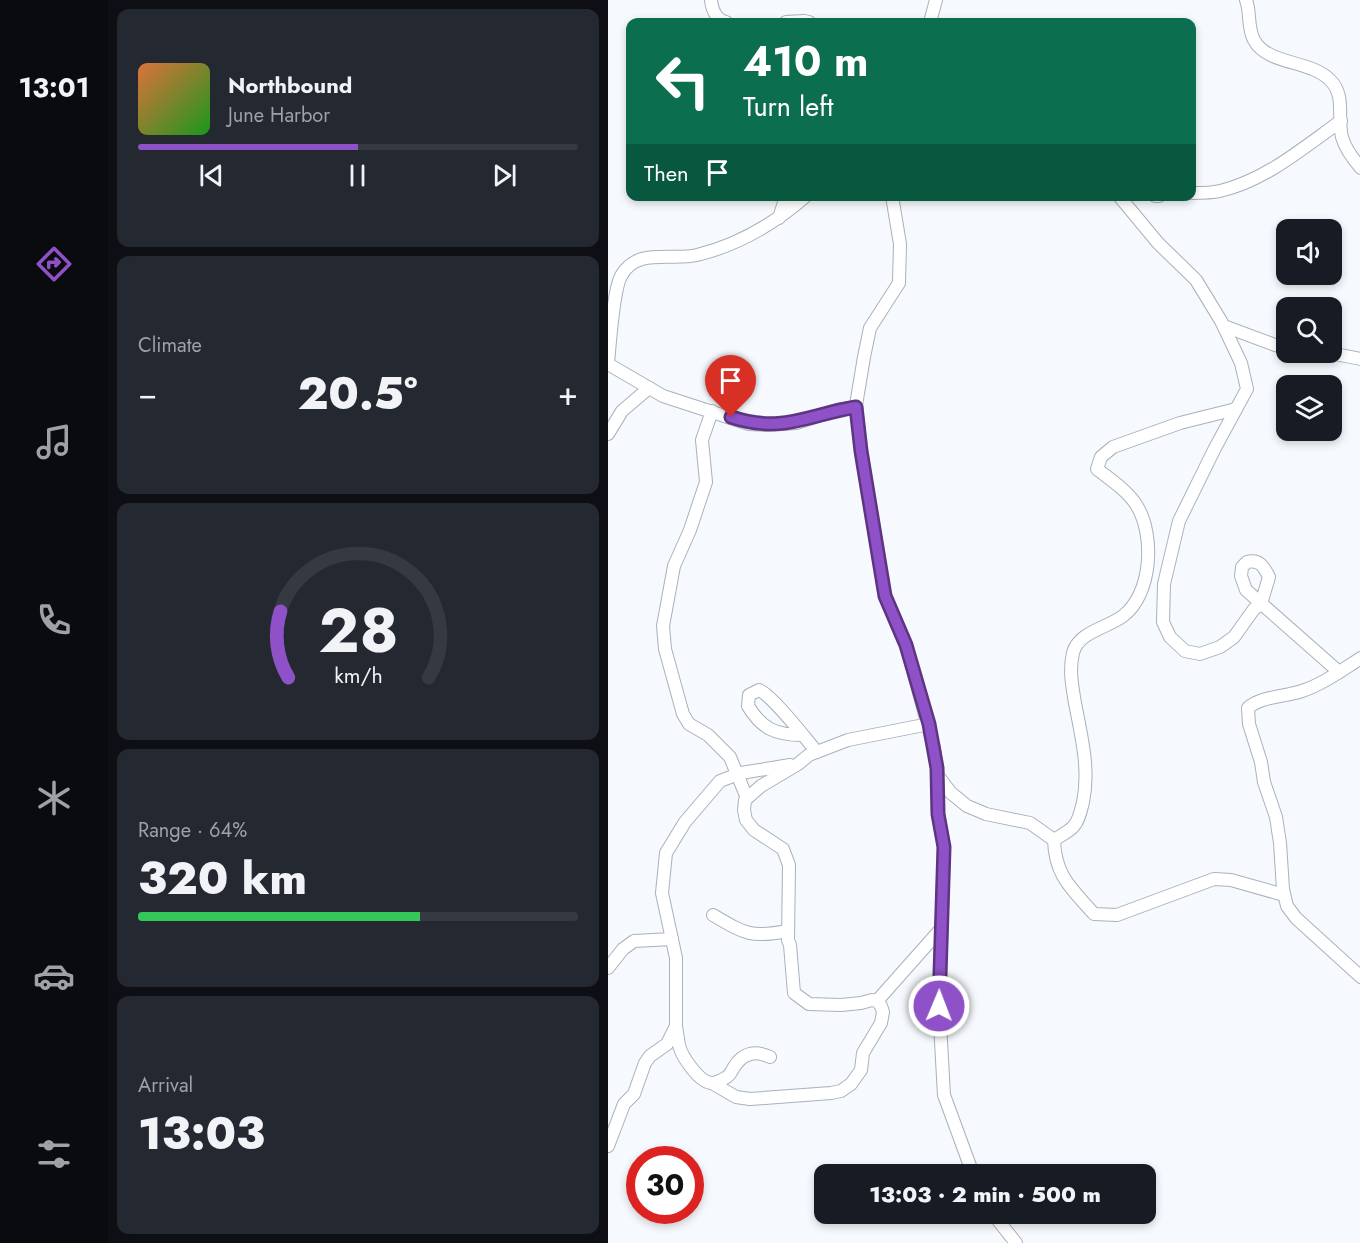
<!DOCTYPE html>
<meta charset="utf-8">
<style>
:root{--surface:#171b24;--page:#242831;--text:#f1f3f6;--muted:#9ea1a6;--line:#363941;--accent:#8f51c7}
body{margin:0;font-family:Jost,sans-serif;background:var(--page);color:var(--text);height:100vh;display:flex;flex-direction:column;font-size:22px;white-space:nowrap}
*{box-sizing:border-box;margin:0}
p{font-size:20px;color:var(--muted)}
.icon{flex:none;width:33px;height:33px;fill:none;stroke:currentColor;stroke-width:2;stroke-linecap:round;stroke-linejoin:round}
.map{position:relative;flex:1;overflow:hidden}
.drawer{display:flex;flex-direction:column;gap:9px;padding:9px;background:#0d0f14;width:500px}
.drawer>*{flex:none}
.top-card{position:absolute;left:18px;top:18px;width:570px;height:183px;border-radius:12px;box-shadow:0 3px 9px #0003;background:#0b6e4f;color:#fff;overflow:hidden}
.fabs{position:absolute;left:668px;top:219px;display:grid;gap:12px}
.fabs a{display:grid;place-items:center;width:66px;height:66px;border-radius:12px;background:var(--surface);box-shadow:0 3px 9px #0003;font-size:30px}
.speed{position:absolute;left:18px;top:1146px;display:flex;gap:12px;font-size:30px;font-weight:700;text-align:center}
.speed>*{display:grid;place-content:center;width:78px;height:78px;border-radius:50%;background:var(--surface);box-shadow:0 3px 9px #0003;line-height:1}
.speed .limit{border:9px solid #d22;background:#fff;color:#111}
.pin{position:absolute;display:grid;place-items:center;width:51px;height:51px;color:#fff;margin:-62px -26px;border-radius:50% 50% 50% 0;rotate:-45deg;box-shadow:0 0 6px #0007}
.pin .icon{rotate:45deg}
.me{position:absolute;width:66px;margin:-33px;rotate:1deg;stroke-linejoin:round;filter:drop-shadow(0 0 4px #0008)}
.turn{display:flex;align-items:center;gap:21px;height:126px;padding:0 18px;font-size:27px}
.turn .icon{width:78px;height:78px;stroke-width:2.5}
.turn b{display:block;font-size:42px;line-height:51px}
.then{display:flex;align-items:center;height:57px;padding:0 18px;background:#0003;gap:12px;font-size:22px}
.big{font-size:45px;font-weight:800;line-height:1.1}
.drawer .widget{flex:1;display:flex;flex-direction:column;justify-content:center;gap:9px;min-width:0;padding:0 21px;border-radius:12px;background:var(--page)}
.drawer .dial{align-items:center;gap:0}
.dial svg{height:156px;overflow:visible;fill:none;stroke:var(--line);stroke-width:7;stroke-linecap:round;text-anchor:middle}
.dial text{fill:var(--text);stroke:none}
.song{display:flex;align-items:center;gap:18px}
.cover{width:72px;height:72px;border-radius:9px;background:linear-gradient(135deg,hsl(20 70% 55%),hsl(120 70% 35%))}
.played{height:6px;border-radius:3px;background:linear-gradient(90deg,var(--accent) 50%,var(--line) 50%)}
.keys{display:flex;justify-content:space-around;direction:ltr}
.heat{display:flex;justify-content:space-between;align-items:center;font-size:33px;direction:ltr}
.charge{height:9px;border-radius:4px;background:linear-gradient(90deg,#34c759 64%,var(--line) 0)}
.trip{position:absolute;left:206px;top:1164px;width:342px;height:60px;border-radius:12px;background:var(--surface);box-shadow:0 3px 9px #0003;font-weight:800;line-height:60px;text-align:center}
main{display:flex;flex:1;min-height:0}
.tabs{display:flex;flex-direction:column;width:108px;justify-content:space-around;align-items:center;background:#090b0e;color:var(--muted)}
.tabs .icon{width:42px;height:42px}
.tabs .on{color:var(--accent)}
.tabs b{font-size:27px;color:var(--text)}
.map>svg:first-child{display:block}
</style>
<main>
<nav class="tabs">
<b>13:01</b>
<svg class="icon on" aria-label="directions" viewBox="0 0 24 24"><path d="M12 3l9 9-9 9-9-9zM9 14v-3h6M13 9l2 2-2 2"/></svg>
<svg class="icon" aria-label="music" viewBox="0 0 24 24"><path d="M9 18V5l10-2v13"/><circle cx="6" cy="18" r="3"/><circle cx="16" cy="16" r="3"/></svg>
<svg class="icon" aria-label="phone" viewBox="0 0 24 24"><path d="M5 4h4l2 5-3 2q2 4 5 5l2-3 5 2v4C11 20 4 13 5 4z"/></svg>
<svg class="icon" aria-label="climate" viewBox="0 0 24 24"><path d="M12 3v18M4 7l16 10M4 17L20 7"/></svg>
<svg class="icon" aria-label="car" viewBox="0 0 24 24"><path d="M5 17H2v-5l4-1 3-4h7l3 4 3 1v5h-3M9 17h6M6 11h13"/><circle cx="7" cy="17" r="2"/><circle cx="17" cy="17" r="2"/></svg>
<svg class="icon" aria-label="filters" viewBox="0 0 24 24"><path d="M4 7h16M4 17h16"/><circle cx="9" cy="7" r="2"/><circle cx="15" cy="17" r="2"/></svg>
</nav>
<section class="drawer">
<div class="widget">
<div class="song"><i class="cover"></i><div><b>Northbound</b><p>June Harbor</p></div></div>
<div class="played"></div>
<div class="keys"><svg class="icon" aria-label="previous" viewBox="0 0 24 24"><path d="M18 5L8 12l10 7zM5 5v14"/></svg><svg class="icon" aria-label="pause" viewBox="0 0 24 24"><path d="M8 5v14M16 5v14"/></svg><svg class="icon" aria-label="next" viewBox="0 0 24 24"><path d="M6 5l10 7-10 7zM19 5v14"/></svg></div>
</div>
<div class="widget"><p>Climate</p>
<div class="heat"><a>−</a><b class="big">20.5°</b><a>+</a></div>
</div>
<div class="widget dial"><svg viewBox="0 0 100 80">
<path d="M14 69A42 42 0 1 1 86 69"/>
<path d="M14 69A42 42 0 0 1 10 35" stroke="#8f51c7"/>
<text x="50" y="56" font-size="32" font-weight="700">28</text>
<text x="50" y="72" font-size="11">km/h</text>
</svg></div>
<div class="widget"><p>Range · 64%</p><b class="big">320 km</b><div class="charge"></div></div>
<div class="widget"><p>Arrival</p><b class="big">13:03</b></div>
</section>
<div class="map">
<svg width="753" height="1243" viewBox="0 0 753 1243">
<rect width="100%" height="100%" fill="#f6f9fd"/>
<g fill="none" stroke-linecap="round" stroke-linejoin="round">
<defs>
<g id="street">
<path d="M103 0C104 9 108 20 118 22"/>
<path d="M638 0C643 13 639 27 646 40 659 65 703 60 722 80 738 95 729 118 734 137 737 148 745 159 753 168"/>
<polyline points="178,22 196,21 201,22"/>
<polyline points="322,22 328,0"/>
<path d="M584 193C593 193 603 193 612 191 658 180 695 148 733 121"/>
<polyline points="284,196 292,244 291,283 262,328 256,357 248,405 253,451 277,596 298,645 326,748 329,768 330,814 336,847 331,1006 336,1095 365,1174"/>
<path d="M511 196 550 243 588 280 613 321 633 363 639 389 607 448 571 521 556 584 555 622 562 637 577 651 592 654 612 647 626 637 646 609 653 604 661 577C656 567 652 559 639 562L634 567 633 576 638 590 731 672"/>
<polyline points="547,196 551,196"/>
<polyline points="171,218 178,196"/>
<polyline points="616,326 667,345 678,347"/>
<polyline points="717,352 753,359"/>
<path d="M0 363C2 344 5 291 13 276 29 247 63 261 89 255 130 245 166 224 198 196"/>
<polyline points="0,364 55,396 141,424 160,425 188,423 229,410 248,407"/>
<path d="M628 409 572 423 505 447 493 457 489 469C503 480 520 491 529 506 547 536 544 594 515 616 499 628 470 632 465 653 461 670 464 685 467 703 473 735 482 769 475 802 473 810 471 821 465 827 460 832 452 836 446 840 447 876 464 889 486 914L509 915 606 879 623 880 676 895"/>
<polyline points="104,411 94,440 98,482 82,530 66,566 55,626 57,649 75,714 81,724 100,735 122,757 139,798"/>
<polyline points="0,434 14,411 41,388"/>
<path d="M753 658C734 670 715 684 694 691 677 697 653 696 640 708L641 724 653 762 656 782 668 817 672 843 675 889 679 906 688 918 753 977"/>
<path d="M194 735C168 735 154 729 140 706L141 695 151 690C165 696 197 738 209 752"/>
<polyline points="330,776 343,793 359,806 378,814 422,823 446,840"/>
<path d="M105 915C137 934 143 938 180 931"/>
<polyline points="0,968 15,949 26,941 64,939"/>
<polyline points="269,1001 332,930"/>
<path d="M68 1026C69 1032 70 1039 71 1045 73 1055 91 1083 104 1083 107 1083 114 1080 117 1078 122 1076 123 1072 126 1067 135 1053 147 1050 162 1057"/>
<polyline points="104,1083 128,1097 142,1099 223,1093 233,1091 243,1084 253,1070 255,1053 273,1023 275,1012 273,1006 269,1001 264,1000 253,1003 233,1005 201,1004 186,993 182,945 180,940 181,865 175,849 146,830 138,820 136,810 137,800 153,786 190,764 201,755 240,740 321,724"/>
<polyline points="0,1146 16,1104 26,1094 37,1063 42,1056 59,1044 68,1026 68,958 54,893 58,853 77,822 112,781 133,773 182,765"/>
<polyline points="385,1214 408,1243"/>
</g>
</defs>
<use href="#street" stroke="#a9b1ba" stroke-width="14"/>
<use href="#street" stroke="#fff" stroke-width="12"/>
</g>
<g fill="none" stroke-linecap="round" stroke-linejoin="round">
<defs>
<path id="route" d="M123 417C175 434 199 415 248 407L253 451 277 596 298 645 321 724 329 768 330 814 336 847 331 1006"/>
</defs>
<use href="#route" stroke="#5d3581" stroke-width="15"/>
<use href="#route" stroke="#8f51c7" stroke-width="10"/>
</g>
</svg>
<div class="fabs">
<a><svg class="icon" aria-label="sound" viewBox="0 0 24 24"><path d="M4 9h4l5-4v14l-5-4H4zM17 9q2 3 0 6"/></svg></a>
<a><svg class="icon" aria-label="search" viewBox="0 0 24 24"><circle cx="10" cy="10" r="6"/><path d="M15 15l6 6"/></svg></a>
<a><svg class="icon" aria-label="layers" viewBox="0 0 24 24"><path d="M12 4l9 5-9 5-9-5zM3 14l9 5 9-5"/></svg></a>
</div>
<div class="speed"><div class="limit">30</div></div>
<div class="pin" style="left:123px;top:417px;background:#d93025"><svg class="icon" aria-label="arrive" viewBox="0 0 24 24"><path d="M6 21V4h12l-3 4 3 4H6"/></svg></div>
<svg class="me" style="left:331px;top:1006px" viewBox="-20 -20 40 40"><circle r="17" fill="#8f51c7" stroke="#fff" stroke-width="3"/><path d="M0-11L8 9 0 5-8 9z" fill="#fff"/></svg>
<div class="trip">13:03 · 2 min · 500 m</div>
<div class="top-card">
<div class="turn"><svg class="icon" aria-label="left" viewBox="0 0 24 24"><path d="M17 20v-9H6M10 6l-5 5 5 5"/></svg><div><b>410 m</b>Turn left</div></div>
<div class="then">Then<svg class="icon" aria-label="arrive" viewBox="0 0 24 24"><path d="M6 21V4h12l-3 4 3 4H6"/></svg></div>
</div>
</div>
</main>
